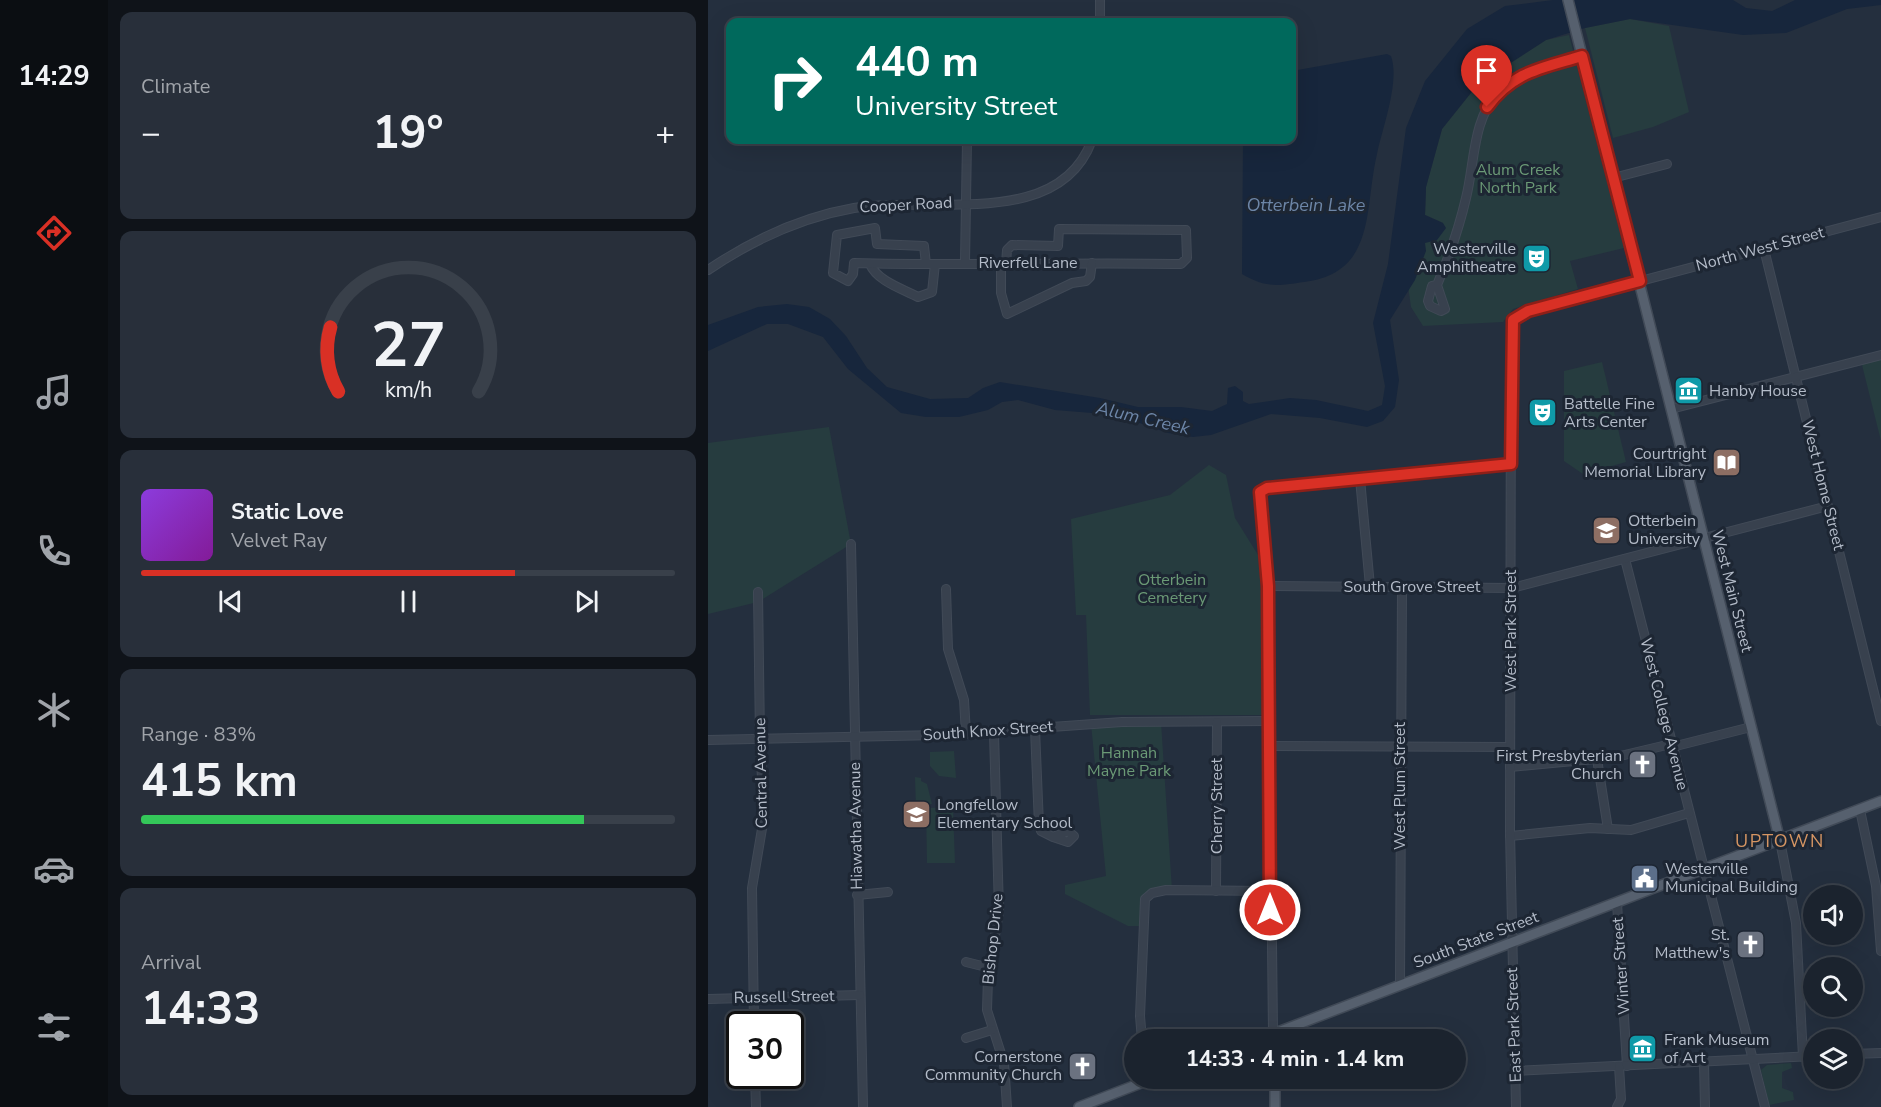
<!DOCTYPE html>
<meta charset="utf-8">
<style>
:root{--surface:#1b232e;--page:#282f3a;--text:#f1f3f6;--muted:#a0a4aa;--line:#39404a;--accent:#d93025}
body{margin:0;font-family:"Nunito Sans",sans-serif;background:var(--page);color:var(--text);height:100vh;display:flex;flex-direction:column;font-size:22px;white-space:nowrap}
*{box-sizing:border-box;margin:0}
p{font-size:20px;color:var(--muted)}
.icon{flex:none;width:33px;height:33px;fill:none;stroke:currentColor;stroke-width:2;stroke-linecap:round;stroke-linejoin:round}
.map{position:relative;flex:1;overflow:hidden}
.panel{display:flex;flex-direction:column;gap:12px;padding:12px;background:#0f1319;width:600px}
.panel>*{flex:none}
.top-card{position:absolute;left:18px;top:18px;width:570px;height:126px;border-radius:12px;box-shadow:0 6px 24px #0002,0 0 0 2px var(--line);background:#00695c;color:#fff;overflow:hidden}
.fabs{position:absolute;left:1095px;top:885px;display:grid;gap:12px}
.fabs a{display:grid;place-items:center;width:60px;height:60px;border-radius:50%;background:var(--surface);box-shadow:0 6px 24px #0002,0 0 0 2px var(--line);font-size:30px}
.speed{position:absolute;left:18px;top:1011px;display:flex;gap:12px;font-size:30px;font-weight:700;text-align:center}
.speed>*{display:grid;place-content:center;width:78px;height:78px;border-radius:50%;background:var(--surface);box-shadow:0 6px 24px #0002,0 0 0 2px var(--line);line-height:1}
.speed .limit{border:3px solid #111;border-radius:9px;background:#fff;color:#111}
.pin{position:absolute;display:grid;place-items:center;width:51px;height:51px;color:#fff;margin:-62px -26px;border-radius:50% 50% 50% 0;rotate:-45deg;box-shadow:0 0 6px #0007}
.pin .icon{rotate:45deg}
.me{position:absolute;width:66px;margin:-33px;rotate:0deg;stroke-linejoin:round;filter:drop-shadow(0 0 4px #0008)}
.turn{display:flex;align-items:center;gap:21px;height:126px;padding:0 30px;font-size:27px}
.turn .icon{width:78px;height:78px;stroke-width:2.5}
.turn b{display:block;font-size:42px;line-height:51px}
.big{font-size:45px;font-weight:700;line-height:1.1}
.panel .widget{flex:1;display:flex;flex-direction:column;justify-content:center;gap:9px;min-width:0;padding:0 21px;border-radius:12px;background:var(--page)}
.panel .dial{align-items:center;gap:0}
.dial svg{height:156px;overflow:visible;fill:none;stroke:var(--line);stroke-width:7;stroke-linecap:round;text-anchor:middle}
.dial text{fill:var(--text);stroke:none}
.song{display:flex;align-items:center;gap:18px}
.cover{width:72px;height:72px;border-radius:9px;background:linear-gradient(135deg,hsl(270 70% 55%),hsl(290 70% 35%))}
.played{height:6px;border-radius:3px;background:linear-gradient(90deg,var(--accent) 70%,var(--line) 70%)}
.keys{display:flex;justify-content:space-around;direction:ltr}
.heat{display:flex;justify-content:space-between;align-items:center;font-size:33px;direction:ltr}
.charge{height:9px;border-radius:4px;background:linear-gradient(90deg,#34c759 83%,var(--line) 0)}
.trip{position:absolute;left:416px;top:1029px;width:342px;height:60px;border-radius:30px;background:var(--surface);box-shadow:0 6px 24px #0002,0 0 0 2px var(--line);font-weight:700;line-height:60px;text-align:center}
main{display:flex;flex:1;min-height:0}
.dock{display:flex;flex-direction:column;width:108px;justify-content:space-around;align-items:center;background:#0b0e12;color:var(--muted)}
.dock .icon{width:42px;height:42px}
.dock .current{color:var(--accent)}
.dock b{font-size:27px;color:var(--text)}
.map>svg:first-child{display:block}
</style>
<main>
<nav class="dock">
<b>14:29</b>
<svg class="icon current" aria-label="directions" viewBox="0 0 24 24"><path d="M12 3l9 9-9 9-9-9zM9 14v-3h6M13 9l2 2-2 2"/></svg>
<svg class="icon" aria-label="music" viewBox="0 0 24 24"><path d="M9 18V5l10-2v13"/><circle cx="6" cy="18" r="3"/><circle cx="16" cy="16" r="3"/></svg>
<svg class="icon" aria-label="phone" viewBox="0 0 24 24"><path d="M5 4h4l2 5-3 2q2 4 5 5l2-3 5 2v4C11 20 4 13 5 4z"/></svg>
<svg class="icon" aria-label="climate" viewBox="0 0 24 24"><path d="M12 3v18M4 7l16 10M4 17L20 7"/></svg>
<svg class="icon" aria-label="car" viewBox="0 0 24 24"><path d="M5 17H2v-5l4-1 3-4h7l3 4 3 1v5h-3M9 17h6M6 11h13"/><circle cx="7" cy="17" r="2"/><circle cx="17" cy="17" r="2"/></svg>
<svg class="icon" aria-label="filters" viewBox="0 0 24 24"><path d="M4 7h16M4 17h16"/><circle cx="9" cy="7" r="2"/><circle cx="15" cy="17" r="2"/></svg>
</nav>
<section class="panel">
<div class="widget"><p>Climate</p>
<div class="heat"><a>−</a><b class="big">19°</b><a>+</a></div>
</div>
<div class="widget dial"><svg viewBox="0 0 100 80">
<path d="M14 69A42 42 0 1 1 86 69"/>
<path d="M14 69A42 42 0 0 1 10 36" stroke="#d93025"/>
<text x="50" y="56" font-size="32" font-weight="700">27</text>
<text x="50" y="72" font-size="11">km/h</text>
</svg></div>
<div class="widget">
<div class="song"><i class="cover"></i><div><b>Static Love</b><p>Velvet Ray</p></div></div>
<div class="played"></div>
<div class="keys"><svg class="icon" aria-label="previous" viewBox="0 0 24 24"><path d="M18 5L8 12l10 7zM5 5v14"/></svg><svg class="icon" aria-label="pause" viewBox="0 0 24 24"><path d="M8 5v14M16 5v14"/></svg><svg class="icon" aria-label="next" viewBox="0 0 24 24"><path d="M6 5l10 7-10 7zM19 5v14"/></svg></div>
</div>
<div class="widget"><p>Range · 83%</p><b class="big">415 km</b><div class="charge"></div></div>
<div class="widget"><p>Arrival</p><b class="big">14:33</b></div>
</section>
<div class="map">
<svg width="1173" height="1107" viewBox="0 0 1173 1107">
<rect width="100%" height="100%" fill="#242f3e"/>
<g fill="#263c3f">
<polygon points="922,19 961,26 981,112 945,127 905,138 877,28"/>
<polygon points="861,35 916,248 862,261 870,289 805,309 795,322 715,326 703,307 696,257 735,223 717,215 718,187 734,129 770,84 838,40"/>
<polygon points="1173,356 1173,441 1153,361"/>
<polygon points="894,362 918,462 875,474 856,461 856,371"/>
<polygon points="121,427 143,544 50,602 0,614 0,443"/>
<polygon points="501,465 518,475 527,518 555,563 556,715 382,715 378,615 368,615 363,519 462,495"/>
<polygon points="453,722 464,890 440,896 436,926 420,926 357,894 357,885 398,876 383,724"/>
<polygon points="246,751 248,778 231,776 222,766 222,752"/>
<polygon points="207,777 213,778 213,781 219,784 224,804 208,807"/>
<polygon points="245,807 247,863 219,863 218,808"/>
<polygon points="1083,1063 1084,1068 1074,1072 1074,1088 1085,1092 1086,1100 1061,1105 1053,1070 1059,1065"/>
</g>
<g fill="#17263c">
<polygon points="845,0 1025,0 1038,8 1064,11 1087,0 1173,0 1173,5 1139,9 1078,33 1035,35 922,19 877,28 838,40 770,84 734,129 718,187 717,215 735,223 738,228 729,240 717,243 718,251 707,280 682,320 691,380 687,407 675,421 659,427 612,418 563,414 503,435 485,437 460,433 409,415 347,410 310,400 294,402 280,410 251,417 218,417 193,413 140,369 115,337 80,324 59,324 0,351 0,325 50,307 79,304 101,307 122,319 138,336 159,368 179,387 222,399 260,398 275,388 292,382 392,398 430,407 473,407 504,411 519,404 520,388 527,386 535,392 535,401 541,404 582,398 608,400 660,411 674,405 677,386 665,323 680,264 698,128 717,81 759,29 797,6"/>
<path d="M679 54 683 56C692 81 675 126 669 154 656 208 669 273 596 282 569 286 558 288 534 274L535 140H584V71Z"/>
</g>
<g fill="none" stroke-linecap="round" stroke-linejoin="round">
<defs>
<g id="minor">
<polyline points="392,22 392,0"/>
<polyline points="905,178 959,164"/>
<polyline points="1056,249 1173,721"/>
<polyline points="257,263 259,140"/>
<path d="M162 264C169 281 195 289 210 297L224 292 227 264"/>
<path d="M218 264 216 246 169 244 167 228 129 235 125 273 140 281 145 274 146 263C255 266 364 262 473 264L479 258 478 230 351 229 350 246 304 245 299 250 298 264"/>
<polyline points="293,264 293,293 299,314 364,283 378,281 382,277 384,263"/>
<path d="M0 270C43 241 94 217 146 208 221 195 351 231 384 140"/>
<path d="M729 285 737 309 733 311 722 306 720 301 724 286 729 285C741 257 751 228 758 198 767 162 764 120 791 91 811 69 847 65 874 56"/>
<polyline points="963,409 1173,355"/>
<polyline points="652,479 662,586"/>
<polyline points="143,544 155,1107"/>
<polyline points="917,559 1057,1107"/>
<polyline points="560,586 804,588 1120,506"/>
<polyline points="238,589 240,649 256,700 258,734"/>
<polyline points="327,729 331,825 333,831 345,837 360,831 366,836 360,842 345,837"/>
<polyline points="286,733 291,911 280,978 279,1010 296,1063 299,1107"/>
<polyline points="0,740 230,735 414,722 561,721"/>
<polyline points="561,746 802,747"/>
<polyline points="964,747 1043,727"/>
<polyline points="889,759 900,829"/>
<polyline points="802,767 908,757 963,744"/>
<polyline points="1152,810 1168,886 1173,951"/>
<polyline points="802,836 882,828 923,830 981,813"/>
<polyline points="1072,841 1088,923 1095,1057"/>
<polyline points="508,891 509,722"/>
<polyline points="149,895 180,892"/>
<polyline points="909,903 919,1066"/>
<polyline points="258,962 282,968"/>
<polyline points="692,985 694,587"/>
<polyline points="0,999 152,995"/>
<polyline points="46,1024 44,888 56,817 52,740 50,592"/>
<polyline points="565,1033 560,586 552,492 559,488 803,464"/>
<polyline points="258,1038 284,1030"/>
<polyline points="434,1040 432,1016 437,899 444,893 458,890 562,891"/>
<polyline points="1144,1054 1173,1053"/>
<polyline points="996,1062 997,1107"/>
<polyline points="807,1071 1106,1056"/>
<polyline points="47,1076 48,1107"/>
<polyline points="808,1107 802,832 803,335 805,320 820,311 1173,217"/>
<polyline points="909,1107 913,1099 911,1066"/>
</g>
<g id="major">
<polyline points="860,0 1072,841"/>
<polyline points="549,1040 1173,801"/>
<polyline points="567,1078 567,1107"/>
<polyline points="371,1107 446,1078"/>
</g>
</defs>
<use href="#minor" stroke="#414a57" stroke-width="10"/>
<use href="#major" stroke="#414a57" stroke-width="12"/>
<use href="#minor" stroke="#38414e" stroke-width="8"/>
<use href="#major" stroke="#56606e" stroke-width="9"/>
</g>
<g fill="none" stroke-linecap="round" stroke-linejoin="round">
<defs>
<path id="route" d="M562 910 560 586 552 492 559 488 803 464 805 320 820 311 932 281 874 56C835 68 805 71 779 107"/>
</defs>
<use href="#route" stroke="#8d1f18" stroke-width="15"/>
<use href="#route" stroke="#d93025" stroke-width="10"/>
</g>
<defs>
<symbol id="theatre-square" viewBox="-11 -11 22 22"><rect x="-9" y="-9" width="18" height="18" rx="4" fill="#0f9aa8" stroke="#1d2633"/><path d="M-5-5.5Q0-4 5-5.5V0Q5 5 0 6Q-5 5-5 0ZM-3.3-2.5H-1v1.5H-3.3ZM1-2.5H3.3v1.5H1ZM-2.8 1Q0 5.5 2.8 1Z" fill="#fff"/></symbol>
<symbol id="museum-square" viewBox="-11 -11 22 22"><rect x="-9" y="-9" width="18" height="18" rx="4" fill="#0f9aa8" stroke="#1d2633"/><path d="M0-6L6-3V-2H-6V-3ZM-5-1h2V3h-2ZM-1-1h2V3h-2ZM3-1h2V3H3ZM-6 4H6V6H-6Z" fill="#fff"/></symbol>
<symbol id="library-square" viewBox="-11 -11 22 22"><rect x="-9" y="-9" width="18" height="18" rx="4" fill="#8d6e63" stroke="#1d2633"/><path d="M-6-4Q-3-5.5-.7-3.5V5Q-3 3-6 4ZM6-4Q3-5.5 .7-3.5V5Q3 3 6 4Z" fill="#fff"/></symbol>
<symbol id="university-square" viewBox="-11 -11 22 22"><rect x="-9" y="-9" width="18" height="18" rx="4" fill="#8d6e63" stroke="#1d2633"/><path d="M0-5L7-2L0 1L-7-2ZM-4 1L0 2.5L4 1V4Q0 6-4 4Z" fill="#fff"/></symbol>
<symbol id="church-square" viewBox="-11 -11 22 22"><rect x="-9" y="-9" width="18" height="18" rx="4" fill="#6b7280" stroke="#1d2633"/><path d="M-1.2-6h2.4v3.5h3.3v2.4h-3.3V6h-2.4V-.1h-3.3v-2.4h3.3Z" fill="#fff"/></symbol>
<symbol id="school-square" viewBox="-11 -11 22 22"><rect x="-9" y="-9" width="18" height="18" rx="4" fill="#8d6e63" stroke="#1d2633"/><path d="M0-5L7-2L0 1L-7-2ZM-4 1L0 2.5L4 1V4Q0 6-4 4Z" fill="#fff"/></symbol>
<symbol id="civic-square" viewBox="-11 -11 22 22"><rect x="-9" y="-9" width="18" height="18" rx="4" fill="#5c6f8a" stroke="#1d2633"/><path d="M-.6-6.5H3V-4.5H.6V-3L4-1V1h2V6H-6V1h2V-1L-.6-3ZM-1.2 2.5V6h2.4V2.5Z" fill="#fff"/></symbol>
</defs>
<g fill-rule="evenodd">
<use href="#theatre-square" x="812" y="242" width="33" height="33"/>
<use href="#museum-square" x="964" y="374" width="33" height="33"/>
<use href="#theatre-square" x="818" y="396" width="33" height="33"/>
<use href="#library-square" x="1002" y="446" width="33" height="33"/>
<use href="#university-square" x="882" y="514" width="33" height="33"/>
<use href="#church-square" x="918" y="748" width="33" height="33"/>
<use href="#school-square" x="192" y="798" width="33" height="33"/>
<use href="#civic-square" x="920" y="862" width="33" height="33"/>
<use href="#church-square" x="1026" y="928" width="33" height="33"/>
<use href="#museum-square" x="918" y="1032" width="33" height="33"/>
<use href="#church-square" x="358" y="1050" width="33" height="33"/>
</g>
<g text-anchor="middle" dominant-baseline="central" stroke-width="6" stroke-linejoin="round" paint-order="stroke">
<g font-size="16" fill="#6b9a76" stroke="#1d2633">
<text x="810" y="170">Alum Creek<tspan x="810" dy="18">North Park</tspan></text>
<text x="464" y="580">Otterbein<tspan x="464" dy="18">Cemetery</tspan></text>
<text x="421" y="753">Hannah<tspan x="421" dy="18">Mayne Park</tspan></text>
</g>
<g font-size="16" fill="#b4bcc9" stroke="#1d2633">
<text transform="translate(198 205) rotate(-3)">Cooper Road</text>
<text transform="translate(1052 249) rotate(-15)">North West Street</text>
<text x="320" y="263">Riverfell Lane</text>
<text transform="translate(1115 485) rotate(76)">West Home Street</text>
<text x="704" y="587">South Grove Street</text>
<text transform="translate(1024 591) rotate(76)">West Main Street</text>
<text transform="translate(803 631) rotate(-90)">West Park Street</text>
<text transform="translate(956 714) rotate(76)">West College Avenue</text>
<text transform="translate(280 731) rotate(-4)">South Knox Street</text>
<text transform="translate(53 773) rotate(-91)">Central Avenue</text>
<text transform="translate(692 786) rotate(-90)">West Plum Street</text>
<text transform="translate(509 806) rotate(-90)">Cherry Street</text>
<text transform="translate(148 826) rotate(-91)">Hiawatha Avenue</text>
<text transform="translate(285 939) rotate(-84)">Bishop Drive</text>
<text transform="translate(768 940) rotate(-21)">South State Street</text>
<text transform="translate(913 966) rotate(-94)">Winter Street</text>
<text transform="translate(76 997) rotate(-1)">Russell Street</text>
<text transform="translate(806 1025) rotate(-92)">East Park Street</text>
</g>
<g font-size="16" fill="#b4bcc9" stroke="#1d2633" text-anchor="start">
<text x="808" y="249" text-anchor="end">Westerville<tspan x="808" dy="18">Amphitheatre</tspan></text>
<text x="1001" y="391">Hanby House</text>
<text x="856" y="404">Battelle Fine<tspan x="856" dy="18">Arts Center</tspan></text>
<text x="998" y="454" text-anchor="end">Courtright<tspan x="998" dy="18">Memorial Library</tspan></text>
<text x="920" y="521">Otterbein<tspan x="920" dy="18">University</tspan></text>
<text x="914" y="756" text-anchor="end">First Presbyterian<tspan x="914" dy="18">Church</tspan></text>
<text x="229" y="805">Longfellow<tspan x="229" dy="18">Elementary School</tspan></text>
<text x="957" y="869">Westerville<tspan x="957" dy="18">Municipal Building</tspan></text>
<text x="1022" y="935" text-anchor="end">St.<tspan x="1022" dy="18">Matthew's</tspan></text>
<text x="956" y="1040">Frank Museum<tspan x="956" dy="18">of Art</tspan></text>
<text x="354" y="1057" text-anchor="end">Cornerstone<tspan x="354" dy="18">Community Church</tspan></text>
</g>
<g font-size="18" font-style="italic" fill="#6d86a8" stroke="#1d2633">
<text x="598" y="205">Otterbein Lake</text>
<text transform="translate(435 418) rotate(13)">Alum Creek</text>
</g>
<g font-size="18" letter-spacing="1.5" fill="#d59563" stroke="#1d2633">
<text x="1072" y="841">UPTOWN</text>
</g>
</g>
</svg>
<div class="fabs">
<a><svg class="icon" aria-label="sound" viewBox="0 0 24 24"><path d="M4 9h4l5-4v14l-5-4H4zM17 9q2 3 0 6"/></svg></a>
<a><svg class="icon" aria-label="search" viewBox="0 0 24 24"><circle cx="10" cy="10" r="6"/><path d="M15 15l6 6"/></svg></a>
<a><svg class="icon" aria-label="layers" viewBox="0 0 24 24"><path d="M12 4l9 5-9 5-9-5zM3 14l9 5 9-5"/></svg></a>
</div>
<div class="speed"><div class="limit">30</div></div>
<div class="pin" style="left:779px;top:107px;background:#d93025"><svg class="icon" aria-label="arrive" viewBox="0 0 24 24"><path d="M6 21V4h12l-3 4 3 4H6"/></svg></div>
<svg class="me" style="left:562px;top:910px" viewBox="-20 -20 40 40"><circle r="17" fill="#d93025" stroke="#fff" stroke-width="3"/><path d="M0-11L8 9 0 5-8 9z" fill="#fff"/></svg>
<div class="trip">14:33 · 4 min · 1.4 km</div>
<div class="top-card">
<div class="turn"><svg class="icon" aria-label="right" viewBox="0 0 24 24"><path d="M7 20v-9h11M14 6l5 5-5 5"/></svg><div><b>440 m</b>University Street</div></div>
</div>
</div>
</main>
